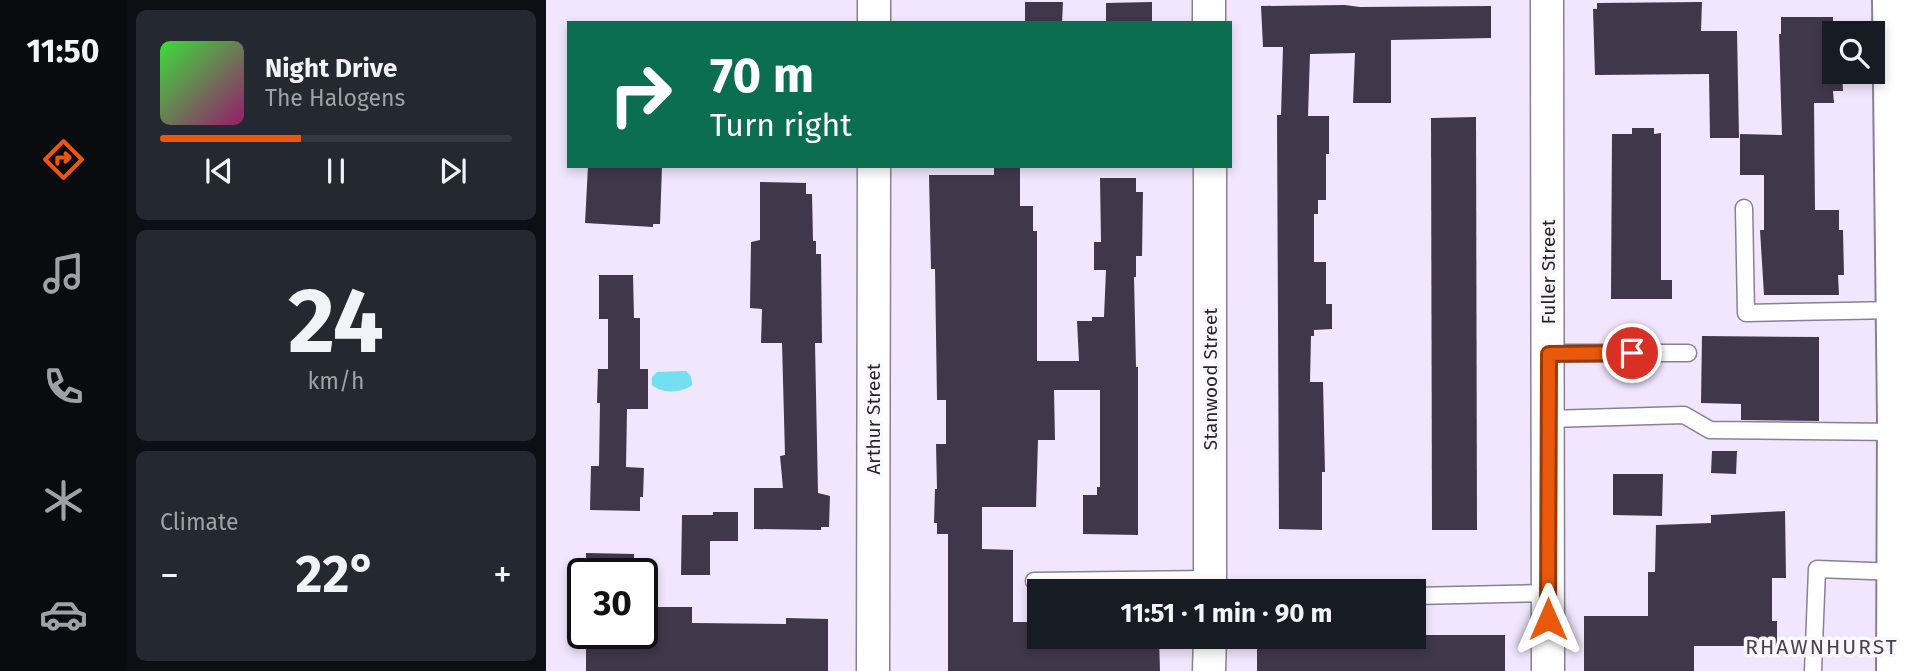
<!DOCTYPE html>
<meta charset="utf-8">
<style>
:root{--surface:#171b24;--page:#242831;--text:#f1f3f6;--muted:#9ea1a6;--line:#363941;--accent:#ea580c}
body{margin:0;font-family:"Fira Sans",sans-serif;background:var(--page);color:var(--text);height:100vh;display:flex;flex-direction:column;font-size:26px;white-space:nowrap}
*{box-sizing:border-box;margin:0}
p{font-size:23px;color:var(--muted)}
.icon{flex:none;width:38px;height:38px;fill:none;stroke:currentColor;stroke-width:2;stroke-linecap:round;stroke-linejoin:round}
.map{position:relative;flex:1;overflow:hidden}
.drawer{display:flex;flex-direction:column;gap:10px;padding:10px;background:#0d0f14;width:420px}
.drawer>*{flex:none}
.guide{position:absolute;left:21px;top:21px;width:665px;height:147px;border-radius:0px;box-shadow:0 4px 10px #0003;background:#0b6e4f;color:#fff;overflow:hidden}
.buttons{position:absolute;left:1276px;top:21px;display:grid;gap:14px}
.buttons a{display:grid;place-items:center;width:63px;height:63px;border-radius:0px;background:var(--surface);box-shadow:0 4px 10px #0003;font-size:35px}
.speed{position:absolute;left:21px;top:558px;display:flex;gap:14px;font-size:35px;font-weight:700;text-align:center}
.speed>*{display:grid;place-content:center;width:91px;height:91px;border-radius:50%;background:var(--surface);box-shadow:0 4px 10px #0003;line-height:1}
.speed .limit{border:4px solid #111;border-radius:10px;background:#fff;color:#111}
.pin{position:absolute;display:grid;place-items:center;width:60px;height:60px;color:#fff;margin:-30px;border:4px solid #fff;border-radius:50%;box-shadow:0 2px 7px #0007}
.me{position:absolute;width:77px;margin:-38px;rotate:0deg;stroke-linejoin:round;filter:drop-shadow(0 0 5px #0008)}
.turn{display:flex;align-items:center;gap:24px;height:147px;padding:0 28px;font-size:32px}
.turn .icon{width:91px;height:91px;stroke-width:2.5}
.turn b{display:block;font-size:49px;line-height:60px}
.big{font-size:52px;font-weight:700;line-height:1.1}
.drawer .tile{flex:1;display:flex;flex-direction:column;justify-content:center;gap:10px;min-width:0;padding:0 24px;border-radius:10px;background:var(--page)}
.drawer .dial{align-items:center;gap:0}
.dial b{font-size:91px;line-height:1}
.song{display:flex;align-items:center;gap:21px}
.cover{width:84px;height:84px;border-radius:10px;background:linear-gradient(135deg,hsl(120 70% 55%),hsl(320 70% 35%))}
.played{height:7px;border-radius:4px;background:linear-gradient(90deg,var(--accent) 40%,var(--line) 40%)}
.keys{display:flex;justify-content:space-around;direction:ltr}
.heat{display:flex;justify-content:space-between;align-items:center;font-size:38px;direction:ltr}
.trip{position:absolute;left:481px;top:579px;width:399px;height:70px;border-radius:0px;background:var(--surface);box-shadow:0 4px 10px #0003;font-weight:700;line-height:70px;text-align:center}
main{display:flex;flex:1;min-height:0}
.tabs{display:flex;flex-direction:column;width:126px;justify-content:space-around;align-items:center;background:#090b0e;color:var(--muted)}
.tabs .icon{width:49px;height:49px}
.tabs .active{color:var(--accent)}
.tabs b{font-size:32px;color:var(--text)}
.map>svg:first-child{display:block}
</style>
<main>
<nav class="tabs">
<b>11:50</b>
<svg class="icon active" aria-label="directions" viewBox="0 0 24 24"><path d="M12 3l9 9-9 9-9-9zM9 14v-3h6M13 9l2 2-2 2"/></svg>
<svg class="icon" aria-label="music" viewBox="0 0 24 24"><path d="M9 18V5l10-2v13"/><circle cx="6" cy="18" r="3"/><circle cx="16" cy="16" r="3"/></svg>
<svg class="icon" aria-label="phone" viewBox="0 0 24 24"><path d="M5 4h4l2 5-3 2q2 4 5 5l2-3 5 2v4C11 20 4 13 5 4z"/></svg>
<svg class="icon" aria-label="climate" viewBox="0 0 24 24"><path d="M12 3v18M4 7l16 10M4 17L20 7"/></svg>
<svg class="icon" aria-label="car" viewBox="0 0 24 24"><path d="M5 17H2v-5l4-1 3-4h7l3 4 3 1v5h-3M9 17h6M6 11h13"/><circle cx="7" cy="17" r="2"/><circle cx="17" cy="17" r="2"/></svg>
</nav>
<section class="drawer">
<div class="tile">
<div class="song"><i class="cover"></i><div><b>Night Drive</b><p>The Halogens</p></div></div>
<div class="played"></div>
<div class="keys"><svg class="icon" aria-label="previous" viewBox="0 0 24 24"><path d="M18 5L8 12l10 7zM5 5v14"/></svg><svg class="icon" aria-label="pause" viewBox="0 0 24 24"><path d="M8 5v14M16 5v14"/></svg><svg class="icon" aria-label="next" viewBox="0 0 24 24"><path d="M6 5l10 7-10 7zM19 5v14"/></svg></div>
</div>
<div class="tile dial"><b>24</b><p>km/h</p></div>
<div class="tile"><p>Climate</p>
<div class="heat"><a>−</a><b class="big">22°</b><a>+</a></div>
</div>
</section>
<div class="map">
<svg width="1361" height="671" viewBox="0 0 1361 671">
<rect width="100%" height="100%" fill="#f1e6fe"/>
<path fill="#73dff0" d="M140 371 145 376 146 385C136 393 116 394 106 385V377L111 372Z"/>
<g fill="#41374a">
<polygon points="479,2 517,2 516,23 479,23"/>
<polygon points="606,2 606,23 560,23 560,3"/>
<polygon points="1156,2 1155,31 1191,31 1193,138 1164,138 1163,74 1049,75 1047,9 1051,9 1051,3"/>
<polygon points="799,5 814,7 945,6 945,38 845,40 845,103 807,103 809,53 764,54 762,116 783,116 783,154 780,154 780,200 772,200 772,214 768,214 768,262 780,262 780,304 786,304 786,329 768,330 768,336 765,336 764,382 777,382 779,472 776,472 776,530 733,529 731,115 735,115 737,47 717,47 715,6"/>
<polygon points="1235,17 1287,17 1287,29 1295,29 1295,33 1288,33 1288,72 1296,72 1297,91 1287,91 1288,103 1268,103 1269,210 1293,210 1293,230 1297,230 1298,275 1292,275 1293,295 1218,295 1214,230 1218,230 1218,175 1194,175 1194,134 1236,135 1233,34 1235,34"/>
<polygon points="930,117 931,530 886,530 885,118"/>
<polygon points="1086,128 1108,128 1108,134 1115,133 1115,280 1126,280 1126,299 1065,299 1066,134 1086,134"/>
<polygon points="42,166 116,166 114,224 107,224 107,227 39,223"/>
<polygon points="448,166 474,166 474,206 487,206 487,231 491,231 491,361 533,361 531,321 546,321 546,317 558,317 560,270 548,270 548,242 555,242 554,178 590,178 590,192 597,192 596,256 590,256 590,277 588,277 590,367 592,367 592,535 537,534 537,495 551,495 551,487 554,487 554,390 508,390 509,440 492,440 490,507 436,507 436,549 467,550 467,622 494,622 494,637 613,637 614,671 402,671 402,534 391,534 391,523 388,523 389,489 391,489 390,444 400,444 400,400 391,400 389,269 385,269 383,175 448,175"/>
<polygon points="214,182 260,183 260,194 266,194 267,241 270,241 270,254 275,254 276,343 269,343 272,493 284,496 283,527 275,527 275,530 208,529 208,488 237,488 234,456 239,455 236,343 215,343 216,309 204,308 205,242 214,240"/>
<polygon points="53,275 87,275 88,318 94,318 94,369 102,369 102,409 81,409 80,467 98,468 97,497 94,497 94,511 44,510 45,466 53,466 54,403 51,403 52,369 62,369 62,319 53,319"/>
<polygon points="1156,336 1273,337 1273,421 1195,420 1195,404 1155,403"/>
<polygon points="1166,451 1191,451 1190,474 1165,473"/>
<polygon points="1067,474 1117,474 1116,516 1067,515"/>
<polygon points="1239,511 1240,578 1226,578 1226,621 1231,621 1231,649 1210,649 1210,646 1148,646 1148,671 1038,671 1038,616 1102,616 1102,572 1109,572 1110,525 1165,523 1165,515"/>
<polygon points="167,512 192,512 192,541 164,541 164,575 135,575 136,515 167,515"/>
<polygon points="40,553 88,554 88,574 40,574"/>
<polygon points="108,607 146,607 146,623 240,624 240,618 282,619 282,671 40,671 40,634 108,634"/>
<polygon points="868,635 959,635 959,671 711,671 711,637 868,637"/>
</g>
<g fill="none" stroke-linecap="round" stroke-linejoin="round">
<defs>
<g id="lane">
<polyline points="1198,208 1200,313 1350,310"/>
<polyline points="1003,353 1142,353"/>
<polyline points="1003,419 1138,415 1164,430 1351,432"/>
<polyline points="488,581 664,579"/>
<polyline points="868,596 1002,593"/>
<polyline points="1267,671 1271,569 1352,572"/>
</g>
<g id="street">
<polyline points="663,0 663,23"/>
<polyline points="1001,0 1002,671"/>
<polyline points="328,23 328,0"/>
<polyline points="664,166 664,592"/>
<polyline points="327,671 328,166"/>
<polyline points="663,671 664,637"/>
</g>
<polyline id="secondary" points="1346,0 1351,420 1350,671"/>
</defs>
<use href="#lane" stroke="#8a8096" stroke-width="19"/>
<use href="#street" stroke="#8a8096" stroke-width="35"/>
<use href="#secondary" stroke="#8a8096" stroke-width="42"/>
<use href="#lane" stroke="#fff" stroke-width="16"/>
<use href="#street" stroke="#fff" stroke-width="32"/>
<use href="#secondary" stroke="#fff" stroke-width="38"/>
</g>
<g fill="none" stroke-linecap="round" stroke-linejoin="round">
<defs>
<polyline id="route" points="1002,619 1003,354 1086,353"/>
</defs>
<use href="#route" stroke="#983908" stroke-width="18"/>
<use href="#route" stroke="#ea580c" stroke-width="12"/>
</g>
<g text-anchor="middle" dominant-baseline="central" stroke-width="7" stroke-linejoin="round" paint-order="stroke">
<g font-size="19" fill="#27232c" stroke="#faf8fc">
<text transform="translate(1002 272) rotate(-90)">Fuller Street</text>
<text transform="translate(664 379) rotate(-90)">Stanwood Street</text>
<text transform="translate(327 419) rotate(-90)">Arthur Street</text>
</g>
<g font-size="21" letter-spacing="2" fill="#493f53" stroke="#faf8fc">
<text x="1276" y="647">RHAWNHURST</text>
</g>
</g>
</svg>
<div class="buttons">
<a><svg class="icon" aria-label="search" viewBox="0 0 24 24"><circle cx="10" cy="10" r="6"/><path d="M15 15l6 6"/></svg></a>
</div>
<div class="speed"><div class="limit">30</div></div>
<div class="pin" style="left:1086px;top:353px;background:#d93025"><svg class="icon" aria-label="arrive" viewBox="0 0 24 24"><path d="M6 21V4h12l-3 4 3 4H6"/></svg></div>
<svg class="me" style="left:1002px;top:619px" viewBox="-20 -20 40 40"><path d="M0-17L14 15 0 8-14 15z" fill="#ea580c" stroke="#fff" stroke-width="4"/></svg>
<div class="trip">11:51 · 1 min · 90 m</div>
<div class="guide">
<div class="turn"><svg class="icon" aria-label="right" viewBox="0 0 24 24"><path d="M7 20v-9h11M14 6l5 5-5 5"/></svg><div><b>70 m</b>Turn right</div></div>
</div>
</div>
</main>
